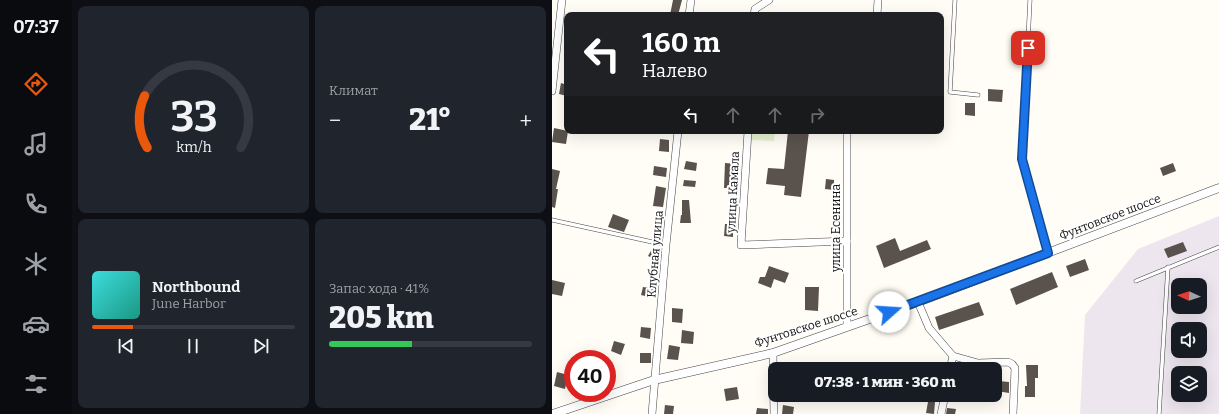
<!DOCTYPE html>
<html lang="ru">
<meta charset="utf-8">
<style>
:root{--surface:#171b24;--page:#20242c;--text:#f1f3f6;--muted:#9ea1a6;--line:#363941;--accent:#ea580c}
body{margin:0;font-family:Bitter,serif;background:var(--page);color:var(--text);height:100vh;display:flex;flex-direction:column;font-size:15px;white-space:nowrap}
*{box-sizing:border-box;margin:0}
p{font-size:13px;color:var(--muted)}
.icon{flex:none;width:22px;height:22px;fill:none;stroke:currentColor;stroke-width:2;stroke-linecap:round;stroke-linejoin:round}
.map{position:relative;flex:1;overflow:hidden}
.panel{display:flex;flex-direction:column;gap:6px;padding:6px;background:#0d0f14;width:480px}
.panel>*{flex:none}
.top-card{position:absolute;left:12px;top:12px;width:380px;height:122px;border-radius:8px;box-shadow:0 4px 16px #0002;background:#202124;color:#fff;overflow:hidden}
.needle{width:26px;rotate:273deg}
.buttons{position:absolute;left:619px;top:278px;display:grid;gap:8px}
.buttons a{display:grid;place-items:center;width:36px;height:36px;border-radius:8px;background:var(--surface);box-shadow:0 4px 16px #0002;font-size:20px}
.speed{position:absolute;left:12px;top:350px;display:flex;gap:8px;font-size:20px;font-weight:700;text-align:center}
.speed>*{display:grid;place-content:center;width:52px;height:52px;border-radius:50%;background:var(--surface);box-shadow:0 4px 16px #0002;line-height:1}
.speed .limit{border:6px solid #d22;background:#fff;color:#111}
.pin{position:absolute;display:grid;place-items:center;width:34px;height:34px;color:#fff;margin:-17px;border-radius:8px;box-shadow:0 2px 6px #0006}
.me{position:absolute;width:44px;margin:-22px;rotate:71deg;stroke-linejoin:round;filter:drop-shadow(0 0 3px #0008)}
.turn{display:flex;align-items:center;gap:14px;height:84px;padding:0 12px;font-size:18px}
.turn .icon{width:52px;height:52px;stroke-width:2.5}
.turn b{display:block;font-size:28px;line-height:34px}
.lanes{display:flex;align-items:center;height:38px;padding:0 12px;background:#0003;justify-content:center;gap:20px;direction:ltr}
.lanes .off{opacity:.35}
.big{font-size:30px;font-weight:800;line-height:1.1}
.panel .card{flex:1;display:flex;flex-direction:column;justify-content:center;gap:6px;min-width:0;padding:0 14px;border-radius:8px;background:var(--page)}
.panel .dial{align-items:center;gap:0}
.dial svg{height:104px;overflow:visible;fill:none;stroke:var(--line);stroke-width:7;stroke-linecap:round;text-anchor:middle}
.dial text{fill:var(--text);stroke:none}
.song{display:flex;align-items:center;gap:12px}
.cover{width:48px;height:48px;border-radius:6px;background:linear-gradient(135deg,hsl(180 70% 55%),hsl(170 70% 35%))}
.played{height:4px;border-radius:2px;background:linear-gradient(90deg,var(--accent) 20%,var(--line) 20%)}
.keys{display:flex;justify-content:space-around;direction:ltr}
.heat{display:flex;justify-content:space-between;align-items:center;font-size:22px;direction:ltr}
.charge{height:6px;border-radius:3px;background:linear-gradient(90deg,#34c759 41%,var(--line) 0)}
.panel .tiles{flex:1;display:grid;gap:6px;grid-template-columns:repeat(2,1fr)}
.trip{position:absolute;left:216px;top:362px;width:234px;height:40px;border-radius:8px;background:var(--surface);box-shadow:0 4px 16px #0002;font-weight:800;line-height:40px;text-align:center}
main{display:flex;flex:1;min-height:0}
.dock{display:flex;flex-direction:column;width:72px;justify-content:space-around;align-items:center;background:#090b0e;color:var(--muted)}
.dock .icon{width:28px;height:28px}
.dock .active{color:var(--accent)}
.dock b{font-size:18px;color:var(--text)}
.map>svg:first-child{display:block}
</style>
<main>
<nav class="dock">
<b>07:37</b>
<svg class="icon active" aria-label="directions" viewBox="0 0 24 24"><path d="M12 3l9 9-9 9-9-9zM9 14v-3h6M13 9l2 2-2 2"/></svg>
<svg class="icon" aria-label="music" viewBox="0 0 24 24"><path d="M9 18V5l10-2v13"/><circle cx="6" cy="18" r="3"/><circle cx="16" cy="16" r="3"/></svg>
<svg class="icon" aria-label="phone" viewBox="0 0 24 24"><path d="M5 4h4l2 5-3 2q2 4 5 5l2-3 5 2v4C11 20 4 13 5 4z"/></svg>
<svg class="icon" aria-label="climate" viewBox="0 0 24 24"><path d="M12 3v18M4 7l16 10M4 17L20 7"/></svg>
<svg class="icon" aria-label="car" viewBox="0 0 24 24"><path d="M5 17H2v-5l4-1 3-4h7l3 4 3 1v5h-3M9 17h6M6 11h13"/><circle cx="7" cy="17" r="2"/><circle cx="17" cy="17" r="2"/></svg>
<svg class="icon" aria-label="filters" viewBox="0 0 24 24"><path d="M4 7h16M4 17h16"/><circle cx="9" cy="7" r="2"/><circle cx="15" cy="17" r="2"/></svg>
</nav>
<section class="panel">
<div class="tiles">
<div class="card dial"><svg viewBox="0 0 100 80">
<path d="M14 69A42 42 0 1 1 86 69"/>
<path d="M14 69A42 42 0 0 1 12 29" stroke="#ea580c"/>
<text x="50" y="56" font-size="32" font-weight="700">33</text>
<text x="50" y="72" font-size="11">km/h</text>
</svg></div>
<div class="card"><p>Климат</p>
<div class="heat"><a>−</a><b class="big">21°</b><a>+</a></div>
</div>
<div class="card">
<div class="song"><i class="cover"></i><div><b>Northbound</b><p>June Harbor</p></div></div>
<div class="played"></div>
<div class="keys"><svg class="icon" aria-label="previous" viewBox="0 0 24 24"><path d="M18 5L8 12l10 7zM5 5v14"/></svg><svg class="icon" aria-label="pause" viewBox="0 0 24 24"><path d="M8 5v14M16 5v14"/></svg><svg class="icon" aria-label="next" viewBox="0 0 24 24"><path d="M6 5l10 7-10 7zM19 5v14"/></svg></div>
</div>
<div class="card"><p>Запас хода · 41%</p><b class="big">205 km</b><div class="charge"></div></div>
</div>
</section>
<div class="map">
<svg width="667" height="414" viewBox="0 0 667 414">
<rect width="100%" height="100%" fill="#fffdf5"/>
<path fill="#eee6ef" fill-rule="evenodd" d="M667 216V414H528L533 315 586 249ZM626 285H648V307H626ZM626 329H648V351H626ZM626 373H648V395H626Z"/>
<polygon fill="#e6f2cf" points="200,131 223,131 222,141 199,140"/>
<g fill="#5a524d">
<polygon points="121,0 130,0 126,15 118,15"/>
<polygon points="9,83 15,85 15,96 7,94"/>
<polygon points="436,89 451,90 450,102 436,101"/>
<polygon points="413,103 423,103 423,116 413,115"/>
<polygon points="2,128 16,131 14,144 0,142"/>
<polygon points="236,131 257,131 249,197 232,195 233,186 214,184 216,168 232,169"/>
<polygon points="108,139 117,140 117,152 107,151"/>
<polygon points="134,161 145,163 144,171 132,169"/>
<polygon points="173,163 186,164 185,188 172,188"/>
<polygon points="621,163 624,171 611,176 608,168"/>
<polygon points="102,166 115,168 114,177 101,175"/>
<polygon points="0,169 8,171 4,189 6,189 3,208 0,207"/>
<polygon points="274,179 282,180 282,190 273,189"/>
<polygon points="132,180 144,181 143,187 131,186"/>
<polygon points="104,186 114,188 111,207 101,206"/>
<polygon points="130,200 137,200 139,223 128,223 129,215 130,215"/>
<polygon points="61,214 77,220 72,232 56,227"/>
<polygon points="173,224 181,224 181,237 172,236"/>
<polygon points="343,238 348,251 375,240 379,249 332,268 324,246"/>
<polygon points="631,242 635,251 616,258 612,249"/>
<polygon points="100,249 108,253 107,261 96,256"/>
<polygon points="533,259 537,270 518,277 514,266"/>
<polygon points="217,266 237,273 233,283 222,279 219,288 206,283 208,277 213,277"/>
<polygon points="500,272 506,287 464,305 458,289"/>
<polygon points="0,280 13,283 10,296 0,294"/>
<polygon points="91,287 104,289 102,298 89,295"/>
<polygon points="253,287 267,287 266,311 253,310"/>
<polygon points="427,302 432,315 387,330 383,317"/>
<polygon points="120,308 131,309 130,323 120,322"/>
<polygon points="89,327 99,328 98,339 88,337"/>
<polygon points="130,330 142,332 141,344 129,343"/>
<polygon points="62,341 73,344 69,355 59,351"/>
<polygon points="117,345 128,347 126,360 115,359"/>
<rect x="88" y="353" width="11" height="10"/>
<polygon points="474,365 486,365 486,378 483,378 483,397 473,397 473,386 475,386"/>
<polygon points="5,372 16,375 13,389 2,386"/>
<polygon points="446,381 457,382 457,393 445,391"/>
<polygon points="185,387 187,399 174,401 172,389"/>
<polygon points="376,402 383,402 382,414 374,413"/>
<polygon points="113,405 122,406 121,414 112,414"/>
<polygon points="231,405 242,407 241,414 230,414"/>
<polygon points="205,408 216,409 216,414 204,414"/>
<polygon points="395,408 404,409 403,414 394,414"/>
</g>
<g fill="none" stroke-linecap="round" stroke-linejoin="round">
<defs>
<g id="service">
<polyline points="403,0 398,92 426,95"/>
<polyline points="478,0 470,159 496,252"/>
<polyline points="0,220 114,245"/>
<polyline points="584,281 667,247"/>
<polyline points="607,414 616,267"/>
</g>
<g id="minor">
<polyline points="137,15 139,0"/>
<polyline points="202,15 203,9 217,0"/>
<polyline points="325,15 326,0"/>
<polyline points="0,91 10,0"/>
<polyline points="196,131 189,245 295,241"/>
<polyline points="295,131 295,326"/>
<polyline points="366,302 377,328 401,356 398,369"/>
<polyline points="221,353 222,414"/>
<polyline points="401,356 426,363 456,362 460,364 463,368 461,414"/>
<polyline points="100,414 114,245 126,131"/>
<polyline points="389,414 393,395"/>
</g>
<polyline id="tertiary" points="1,414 102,380 221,353 366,302 667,188"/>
</defs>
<use href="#service" stroke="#444" stroke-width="4.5"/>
<use href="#minor" stroke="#444" stroke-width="8"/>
<use href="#tertiary" stroke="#444" stroke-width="9"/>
<use href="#service" stroke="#fff" stroke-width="3.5"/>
<use href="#minor" stroke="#fff" stroke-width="7"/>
<use href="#tertiary" stroke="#fff" stroke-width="8"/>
</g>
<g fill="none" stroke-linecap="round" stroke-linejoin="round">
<defs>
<polyline id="route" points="337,312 496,253 470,159 476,48"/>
</defs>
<use href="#route" stroke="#114b97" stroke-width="10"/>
<use href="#route" stroke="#1a73e8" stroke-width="7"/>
</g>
<g text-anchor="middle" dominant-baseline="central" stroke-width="4" stroke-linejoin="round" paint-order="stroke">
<g font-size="12" fill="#111" stroke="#fff">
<text transform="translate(181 192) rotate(-87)">улица Камала</text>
<text transform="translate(558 217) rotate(-21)">Фунтовское шоссе</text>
<text transform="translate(284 228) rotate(-90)">улица Есенина</text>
<text transform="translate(103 254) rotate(-85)">Клубная улица</text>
<text transform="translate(254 327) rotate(-18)">Фунтовское шоссе</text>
</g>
</g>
</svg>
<div class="buttons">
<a><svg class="needle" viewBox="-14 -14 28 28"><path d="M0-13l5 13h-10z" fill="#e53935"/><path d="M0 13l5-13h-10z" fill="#9ea1a6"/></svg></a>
<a><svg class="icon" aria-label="sound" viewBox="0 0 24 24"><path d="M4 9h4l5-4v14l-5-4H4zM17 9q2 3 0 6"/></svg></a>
<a><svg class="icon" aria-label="layers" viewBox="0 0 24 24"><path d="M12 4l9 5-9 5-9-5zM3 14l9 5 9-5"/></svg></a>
</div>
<div class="speed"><div class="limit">40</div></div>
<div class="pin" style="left:476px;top:48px;background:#d93025"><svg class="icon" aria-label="arrive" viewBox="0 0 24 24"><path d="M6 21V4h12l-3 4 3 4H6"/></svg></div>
<svg class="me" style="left:337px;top:312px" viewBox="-20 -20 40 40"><circle r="19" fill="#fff"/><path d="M0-13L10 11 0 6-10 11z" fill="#1a73e8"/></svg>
<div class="trip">07:38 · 1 мин · 360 m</div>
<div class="top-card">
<div class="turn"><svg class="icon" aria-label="left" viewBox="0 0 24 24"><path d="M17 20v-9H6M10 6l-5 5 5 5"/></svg><div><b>160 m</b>Налево</div></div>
<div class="lanes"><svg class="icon" aria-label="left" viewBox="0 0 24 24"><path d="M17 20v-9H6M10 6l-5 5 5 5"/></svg><svg class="icon off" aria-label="ahead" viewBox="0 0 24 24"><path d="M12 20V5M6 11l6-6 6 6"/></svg><svg class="icon off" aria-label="ahead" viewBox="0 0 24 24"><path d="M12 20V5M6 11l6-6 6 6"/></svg><svg class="icon off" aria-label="right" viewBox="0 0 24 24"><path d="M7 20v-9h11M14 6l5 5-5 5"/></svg></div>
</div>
</div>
</main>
